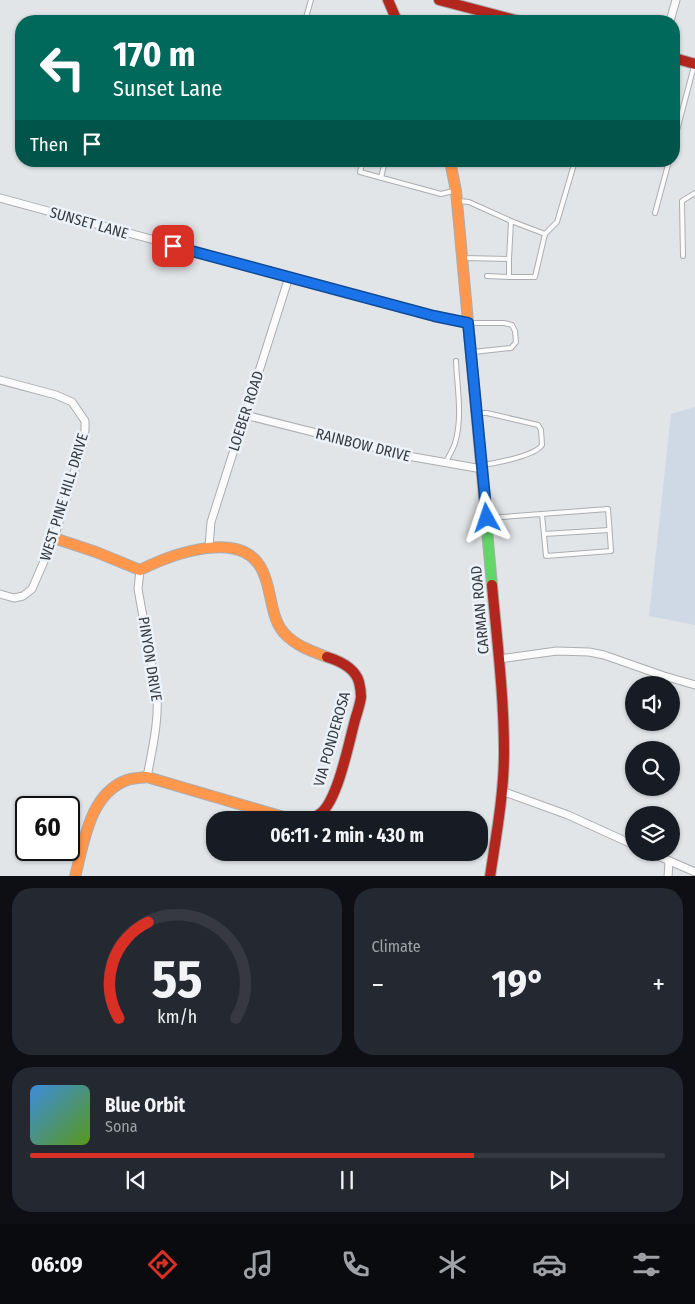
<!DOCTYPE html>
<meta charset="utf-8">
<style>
:root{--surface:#171b24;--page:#242831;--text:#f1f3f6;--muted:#9ea1a6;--line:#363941;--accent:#d93025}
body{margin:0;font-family:"Fira Sans Condensed",sans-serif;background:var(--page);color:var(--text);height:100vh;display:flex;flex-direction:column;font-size:19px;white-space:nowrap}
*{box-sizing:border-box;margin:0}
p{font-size:16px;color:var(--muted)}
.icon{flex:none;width:28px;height:28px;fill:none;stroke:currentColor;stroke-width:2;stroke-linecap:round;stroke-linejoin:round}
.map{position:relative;height:876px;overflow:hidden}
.details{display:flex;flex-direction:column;gap:12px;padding:12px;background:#0d0f14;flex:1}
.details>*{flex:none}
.banner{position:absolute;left:15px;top:15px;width:665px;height:152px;border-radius:20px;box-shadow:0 1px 4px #0004;background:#00695c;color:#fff;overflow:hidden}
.buttons{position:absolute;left:625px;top:676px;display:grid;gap:10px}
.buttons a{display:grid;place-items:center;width:55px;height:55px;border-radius:50%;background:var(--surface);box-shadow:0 1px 4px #0004;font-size:25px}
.speed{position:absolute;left:15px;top:796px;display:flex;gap:10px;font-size:25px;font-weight:700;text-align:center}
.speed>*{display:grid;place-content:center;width:65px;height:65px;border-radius:50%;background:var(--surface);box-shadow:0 1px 4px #0004;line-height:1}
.speed .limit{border:2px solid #111;border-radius:8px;background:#fff;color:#111}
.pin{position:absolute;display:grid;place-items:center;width:42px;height:42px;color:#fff;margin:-21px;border-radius:10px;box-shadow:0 2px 8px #0006}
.me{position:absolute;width:55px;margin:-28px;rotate:355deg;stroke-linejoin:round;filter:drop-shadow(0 0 4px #0008)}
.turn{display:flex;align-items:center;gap:18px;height:105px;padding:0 15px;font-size:22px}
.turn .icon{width:65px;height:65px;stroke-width:2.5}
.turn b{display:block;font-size:35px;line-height:42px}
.then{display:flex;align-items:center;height:48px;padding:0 15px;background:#0003;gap:10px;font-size:19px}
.big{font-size:38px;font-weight:700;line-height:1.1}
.details .widget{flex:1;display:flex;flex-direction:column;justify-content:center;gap:8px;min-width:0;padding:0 18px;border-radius:20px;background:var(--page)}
.details .dial{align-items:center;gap:0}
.dial svg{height:130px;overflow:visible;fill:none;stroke:var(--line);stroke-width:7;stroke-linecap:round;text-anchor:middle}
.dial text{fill:var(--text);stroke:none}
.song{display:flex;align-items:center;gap:15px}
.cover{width:60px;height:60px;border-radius:8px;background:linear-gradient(135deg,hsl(210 70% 55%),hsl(90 70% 35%))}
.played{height:5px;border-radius:2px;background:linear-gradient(90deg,var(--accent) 70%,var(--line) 70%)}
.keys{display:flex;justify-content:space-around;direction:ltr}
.heat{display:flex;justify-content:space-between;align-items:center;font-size:28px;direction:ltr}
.details .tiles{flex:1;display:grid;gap:12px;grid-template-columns:1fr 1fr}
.widget:last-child{grid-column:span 2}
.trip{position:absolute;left:206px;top:811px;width:282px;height:50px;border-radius:20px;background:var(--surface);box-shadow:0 1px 4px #0004;font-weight:700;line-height:50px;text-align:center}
.tab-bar{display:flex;height:80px;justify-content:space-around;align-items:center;background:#090b0e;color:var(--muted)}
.tab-bar .icon{width:35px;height:35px}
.tab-bar .active{color:var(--accent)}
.tab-bar b{font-size:22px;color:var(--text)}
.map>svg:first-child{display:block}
</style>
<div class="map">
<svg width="695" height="877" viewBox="0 0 695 877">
<rect width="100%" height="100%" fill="#e2e5e8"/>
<polygon fill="#cfd9e5" points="695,407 695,625 649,616 671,414"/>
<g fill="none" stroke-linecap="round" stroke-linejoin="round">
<defs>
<g id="lane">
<polyline points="305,21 311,0"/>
<polyline points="674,142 694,66"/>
<polyline points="363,161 360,172 441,194 453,191"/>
<polyline points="381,178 385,161"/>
<polyline points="459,201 469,202 511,221 509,259 463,258"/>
<polyline points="655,213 669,161"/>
<polyline points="545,234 557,222 575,161"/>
<polyline points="683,256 682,201 695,193"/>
<polyline points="509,259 509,277 535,277 545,234 511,221"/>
<polyline points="487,276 509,277"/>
<polyline points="470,323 504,323 512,325 515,331 516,342 511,348 473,352"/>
<path d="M479 413H487L538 425 541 430 542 445C535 456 496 463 482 465"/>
<path d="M445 464C448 457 453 450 455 443 463 417 457 387 456 361"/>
<polyline points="489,518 608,509 611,551 546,556 542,514"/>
<polyline points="544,534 609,530"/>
</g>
<g id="street">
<polyline points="670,21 676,0"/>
<polyline points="0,198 434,316 468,323"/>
<polyline points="0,380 56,395 72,402 85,421 85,430 82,447 54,538 32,589 23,596 14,598 0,594"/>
<polyline points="245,415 408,456 482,469"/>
<polyline points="209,547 211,522 289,277"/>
<path d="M140 570 138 589 157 694C159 722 152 750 147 777"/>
<polyline points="499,659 557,651 589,652 604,655 664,676 695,685"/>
<polyline points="502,791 568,815 634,845"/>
<polyline points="649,852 695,872"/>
<polyline points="668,877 669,862"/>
</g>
<polyline id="fast" points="474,387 492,585"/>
<g id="slow">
<polyline points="450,161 456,191 474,387"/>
<path d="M54 538 96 552 140 570C172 554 244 527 263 572 272 591 270 617 284 633 296 646 311 651 327 657"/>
<path d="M75 877C84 843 89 794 127 780 133 778 141 778 147 777L280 816"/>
</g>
<g id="jam">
<polyline points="388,0 397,21"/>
<polyline points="439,0 519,21"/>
<polyline points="674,58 695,64"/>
<path d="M280 816C293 820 310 823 321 813 338 799 349 742 355 720 357 713 360 705 361 697 361 693 360 686 359 682 355 668 340 661 327 657"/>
<path d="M490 877C496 836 504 794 504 752 504 696 497 640 492 585"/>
</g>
</defs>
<use href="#lane" stroke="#abadb0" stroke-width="6"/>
<use href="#street" stroke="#abadb0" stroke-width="9"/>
<use href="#fast" stroke="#abadb0" stroke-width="12"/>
<use href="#slow" stroke="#abadb0" stroke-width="12"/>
<use href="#jam" stroke="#abadb0" stroke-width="12"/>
<use href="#lane" stroke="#fbfbfc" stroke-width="4"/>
<use href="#street" stroke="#fbfbfc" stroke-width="7"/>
<use href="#fast" stroke="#63d668" stroke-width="10"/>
<use href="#slow" stroke="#ff974d" stroke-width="10"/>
<use href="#jam" stroke="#b3261e" stroke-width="10"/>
</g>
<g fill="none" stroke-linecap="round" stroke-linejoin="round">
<defs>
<polyline id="route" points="173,246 434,316 468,323 487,518"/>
</defs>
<use href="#route" stroke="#114b97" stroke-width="12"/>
<use href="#route" stroke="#1a73e8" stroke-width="9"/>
</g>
<g text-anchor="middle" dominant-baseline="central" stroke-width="5" stroke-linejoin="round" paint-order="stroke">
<g font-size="15" fill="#383b3e" stroke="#ebf2fa">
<text transform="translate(89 223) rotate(16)">SUNSET LANE</text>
<text transform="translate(246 411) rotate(-72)">LOEBER ROAD</text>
<text transform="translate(363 445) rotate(14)">RAINBOW DRIVE</text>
<text transform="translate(64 497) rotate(-73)">WEST PINE HILL DRIVE</text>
<text transform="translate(480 610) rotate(-95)">CARMAN ROAD</text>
<text transform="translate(150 659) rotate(81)">PINYON DRIVE</text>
<text transform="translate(332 739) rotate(-74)">VIA PONDEROSA</text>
</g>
</g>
</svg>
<div class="buttons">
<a><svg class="icon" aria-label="sound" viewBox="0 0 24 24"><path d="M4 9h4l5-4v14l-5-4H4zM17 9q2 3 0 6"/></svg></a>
<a><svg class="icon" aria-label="search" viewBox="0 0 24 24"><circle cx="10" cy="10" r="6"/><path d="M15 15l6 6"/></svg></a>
<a><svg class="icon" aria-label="layers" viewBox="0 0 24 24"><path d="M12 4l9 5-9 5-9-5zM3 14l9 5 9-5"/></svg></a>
</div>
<div class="speed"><div class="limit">60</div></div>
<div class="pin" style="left:173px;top:246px;background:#d93025"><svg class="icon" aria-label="arrive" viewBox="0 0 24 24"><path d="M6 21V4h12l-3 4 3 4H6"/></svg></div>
<svg class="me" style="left:487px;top:518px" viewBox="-20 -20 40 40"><path d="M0-17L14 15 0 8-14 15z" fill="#1a73e8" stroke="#fff" stroke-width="4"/></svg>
<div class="trip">06:11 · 2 min · 430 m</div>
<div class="banner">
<div class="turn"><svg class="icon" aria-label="left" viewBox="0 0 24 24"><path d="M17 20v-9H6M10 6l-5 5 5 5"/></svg><div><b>170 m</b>Sunset Lane</div></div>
<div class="then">Then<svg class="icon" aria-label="arrive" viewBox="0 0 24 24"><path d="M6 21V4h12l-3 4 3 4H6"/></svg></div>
</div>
</div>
<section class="details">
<div class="tiles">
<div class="widget dial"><svg viewBox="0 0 100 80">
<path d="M14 69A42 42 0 1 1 86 69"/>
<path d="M14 69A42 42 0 0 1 32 10" stroke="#d93025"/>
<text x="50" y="56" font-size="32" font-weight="700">55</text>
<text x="50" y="72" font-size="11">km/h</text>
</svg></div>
<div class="widget"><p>Climate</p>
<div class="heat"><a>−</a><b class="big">19°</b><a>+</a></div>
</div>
<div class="widget">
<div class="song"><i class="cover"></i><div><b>Blue Orbit</b><p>Sona</p></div></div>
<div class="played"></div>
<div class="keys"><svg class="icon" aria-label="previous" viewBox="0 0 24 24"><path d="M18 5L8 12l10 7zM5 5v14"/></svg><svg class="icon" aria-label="pause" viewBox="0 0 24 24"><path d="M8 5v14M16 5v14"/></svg><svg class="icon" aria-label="next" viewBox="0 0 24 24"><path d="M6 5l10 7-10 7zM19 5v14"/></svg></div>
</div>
</div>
</section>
<nav class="tab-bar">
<b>06:09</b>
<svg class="icon active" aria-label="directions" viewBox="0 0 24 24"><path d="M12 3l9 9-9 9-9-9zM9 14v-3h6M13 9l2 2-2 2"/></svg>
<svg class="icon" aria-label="music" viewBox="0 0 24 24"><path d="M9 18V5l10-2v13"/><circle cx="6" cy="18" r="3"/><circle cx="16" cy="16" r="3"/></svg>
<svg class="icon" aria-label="phone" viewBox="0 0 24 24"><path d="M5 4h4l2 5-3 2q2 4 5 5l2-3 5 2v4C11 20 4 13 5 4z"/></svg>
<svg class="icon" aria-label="climate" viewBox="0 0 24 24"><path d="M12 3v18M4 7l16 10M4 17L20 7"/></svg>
<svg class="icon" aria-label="car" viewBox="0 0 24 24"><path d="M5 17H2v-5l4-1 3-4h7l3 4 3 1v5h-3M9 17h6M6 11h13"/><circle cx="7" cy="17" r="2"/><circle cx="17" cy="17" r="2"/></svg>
<svg class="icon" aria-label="filters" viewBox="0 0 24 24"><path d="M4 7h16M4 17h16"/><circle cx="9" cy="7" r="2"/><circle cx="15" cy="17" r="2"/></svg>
</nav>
